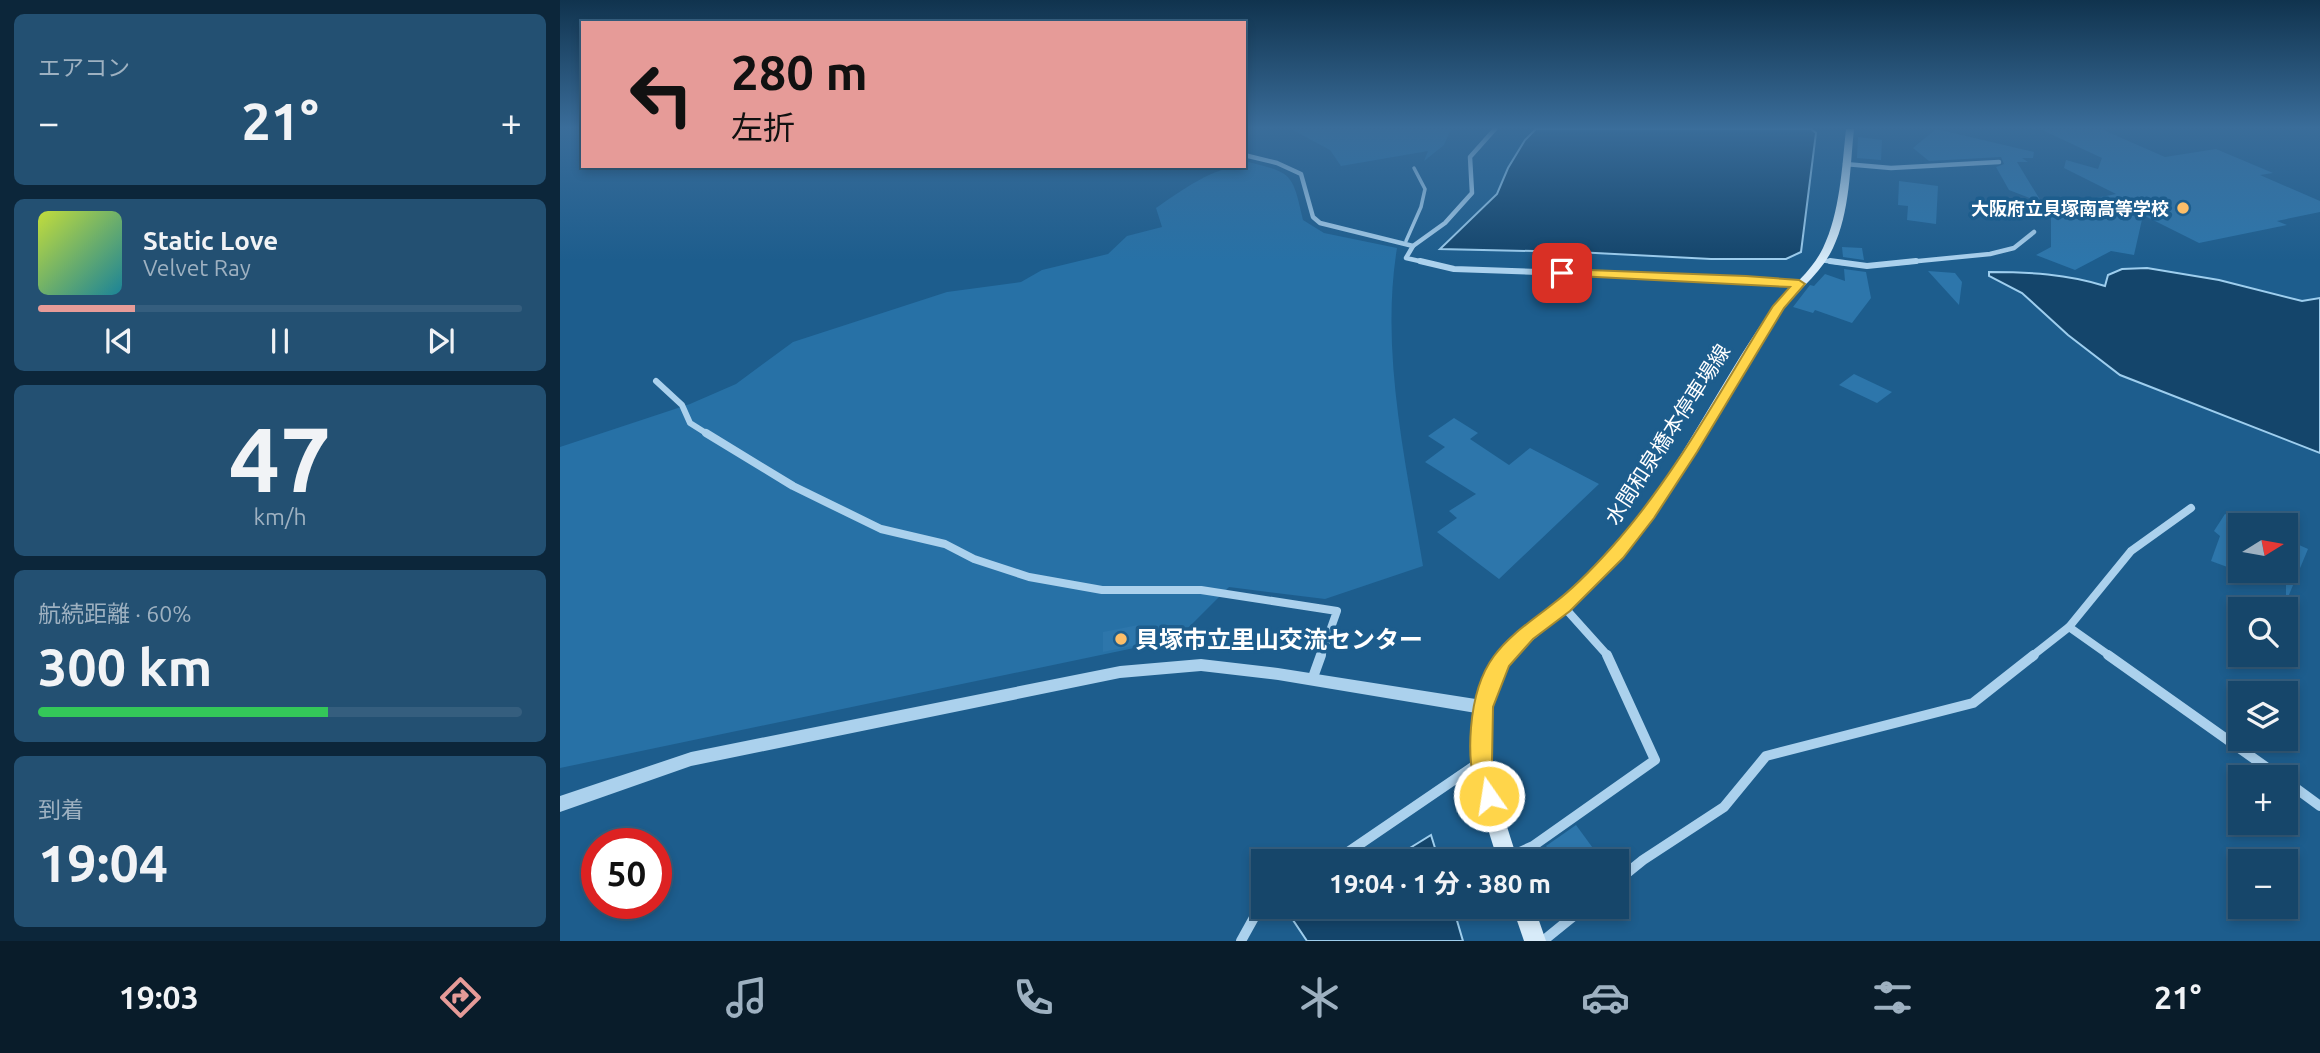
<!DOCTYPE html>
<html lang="ja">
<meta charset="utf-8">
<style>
:root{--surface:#16466a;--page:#235072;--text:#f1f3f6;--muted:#9eb1c1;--line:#355e7e;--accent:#e69b98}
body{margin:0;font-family:Ubuntu,"Noto Sans JP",sans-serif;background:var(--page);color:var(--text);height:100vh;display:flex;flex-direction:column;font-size:26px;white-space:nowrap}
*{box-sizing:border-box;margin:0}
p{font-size:23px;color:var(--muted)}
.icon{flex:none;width:38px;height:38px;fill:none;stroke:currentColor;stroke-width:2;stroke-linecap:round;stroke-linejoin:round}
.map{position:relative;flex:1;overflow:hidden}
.details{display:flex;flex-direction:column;gap:14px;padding:14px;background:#0c263a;width:560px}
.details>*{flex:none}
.top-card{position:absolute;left:21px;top:21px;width:665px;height:147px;border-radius:0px;box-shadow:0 4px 10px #0003,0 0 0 2px var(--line);background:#e69b98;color:#111;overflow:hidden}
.needle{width:46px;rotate:79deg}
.tools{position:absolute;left:1668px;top:513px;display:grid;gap:14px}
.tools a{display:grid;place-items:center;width:70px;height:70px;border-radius:0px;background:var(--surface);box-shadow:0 4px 10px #0003,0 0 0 2px var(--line);font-size:35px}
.speed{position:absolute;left:21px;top:828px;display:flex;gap:14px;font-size:35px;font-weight:700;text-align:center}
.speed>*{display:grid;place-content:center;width:91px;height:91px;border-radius:50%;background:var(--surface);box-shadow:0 4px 10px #0003,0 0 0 2px var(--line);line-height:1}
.speed .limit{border:10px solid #d22;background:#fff;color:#111}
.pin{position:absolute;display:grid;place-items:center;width:60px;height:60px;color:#fff;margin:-30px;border-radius:14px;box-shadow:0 4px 10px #0006}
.me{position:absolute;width:77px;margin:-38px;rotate:347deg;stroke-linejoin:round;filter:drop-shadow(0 0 5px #0008)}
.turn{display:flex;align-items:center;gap:24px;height:147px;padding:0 35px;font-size:32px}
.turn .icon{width:91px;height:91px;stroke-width:2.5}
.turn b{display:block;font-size:49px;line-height:60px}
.big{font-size:52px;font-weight:700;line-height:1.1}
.details .widget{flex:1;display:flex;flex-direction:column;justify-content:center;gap:10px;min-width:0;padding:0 24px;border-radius:10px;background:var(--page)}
.details .dial{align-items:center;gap:0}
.dial b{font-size:91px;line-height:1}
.song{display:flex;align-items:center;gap:21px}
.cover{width:84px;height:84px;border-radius:10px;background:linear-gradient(135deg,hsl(70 70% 55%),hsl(190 70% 35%))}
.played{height:7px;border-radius:4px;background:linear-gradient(90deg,var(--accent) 20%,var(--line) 20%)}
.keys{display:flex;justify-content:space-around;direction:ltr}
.heat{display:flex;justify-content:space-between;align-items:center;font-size:38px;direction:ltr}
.charge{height:10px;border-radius:5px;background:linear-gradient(90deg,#34c759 60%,var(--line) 0)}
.trip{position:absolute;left:691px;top:849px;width:378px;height:70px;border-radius:0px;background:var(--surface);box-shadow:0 4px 10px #0003,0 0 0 2px var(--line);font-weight:700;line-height:70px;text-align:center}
.tabs{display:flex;height:112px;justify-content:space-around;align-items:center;background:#091c2a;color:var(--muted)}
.tabs .icon{width:49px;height:49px}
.tabs .selected{color:var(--accent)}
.tabs b{font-size:32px;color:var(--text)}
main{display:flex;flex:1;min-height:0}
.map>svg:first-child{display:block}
</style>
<main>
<section class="details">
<div class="widget"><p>エアコン</p>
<div class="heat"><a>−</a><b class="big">21°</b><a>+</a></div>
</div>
<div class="widget">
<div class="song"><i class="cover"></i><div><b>Static Love</b><p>Velvet Ray</p></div></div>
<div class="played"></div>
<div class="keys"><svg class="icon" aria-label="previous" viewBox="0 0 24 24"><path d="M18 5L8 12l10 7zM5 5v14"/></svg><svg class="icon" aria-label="pause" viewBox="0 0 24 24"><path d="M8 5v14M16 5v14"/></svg><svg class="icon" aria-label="next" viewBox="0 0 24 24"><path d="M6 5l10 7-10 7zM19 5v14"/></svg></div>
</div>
<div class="widget dial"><b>47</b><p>km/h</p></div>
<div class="widget"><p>航続距離 · 60%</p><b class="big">300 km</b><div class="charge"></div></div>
<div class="widget"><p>到着</p><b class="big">19:04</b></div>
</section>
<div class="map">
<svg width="1760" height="941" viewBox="0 0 1760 941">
<rect width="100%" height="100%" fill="#1d5d8d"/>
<g fill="#2771a6">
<polygon points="731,129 891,129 884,145 864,161 868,151 781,166 770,150"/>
<path d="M684 161C732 173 732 171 743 220L764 233 837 248C820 352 846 463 863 566L765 599 669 587 617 639 0 768V447L130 404 176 384 233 342 387 292 461 282 482 270 548 254 567 236 602 227 596 208C621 191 654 166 684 166Z"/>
</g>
<g fill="#14456b" stroke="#9eceee" stroke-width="2">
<polygon points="976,129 1251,129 1256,133 1241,252 1226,259 1151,259 1016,252 880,249 937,194 948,168 965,140"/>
<path d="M1587 268 1659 280 1742 301 1760 298V453L1560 375 1508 335 1462 293 1429 276V272C1469 272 1507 274 1545 286L1548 275 1562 269Z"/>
<polygon points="871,835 879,861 829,861"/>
<polygon points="755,907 893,907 903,941 747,941 733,920"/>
</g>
<g fill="#2d76ab">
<polygon points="1376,129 1474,152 1473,158 1462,158 1468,162 1457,162 1482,203 1449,190 1436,167 1444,164 1441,157 1369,161 1353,148"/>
<polygon points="1480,129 1541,129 1605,157 1656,149 1713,173 1700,175 1760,201 1760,212 1717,221 1727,225 1639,243 1583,215 1574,255 1551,251 1515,270 1476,255 1491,247 1491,207 1556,194 1504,168 1506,160 1538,169 1542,158"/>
<polygon points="1298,137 1322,140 1321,160 1297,158"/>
<polygon points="1339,181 1378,186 1376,224 1347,220 1348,206 1338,205"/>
<polygon points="1282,247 1302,248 1304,260 1283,257"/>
<polygon points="1284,269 1306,272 1311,298 1292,323 1255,310 1253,313 1233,307 1250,285 1254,286 1265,274 1285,281"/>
<polygon points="1368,271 1395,273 1402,282 1399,305"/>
<polygon points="1294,374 1332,392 1317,403 1279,385"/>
<polygon points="894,418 918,433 910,439 949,465 970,448 1039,484 939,579 877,532 897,518 889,511 916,494 865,462 885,447 868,436"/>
<polygon points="1665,514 1680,520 1680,544 1677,542 1670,568 1651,561 1660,536 1654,531"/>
<polygon points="1726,539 1748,549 1726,602"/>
<polygon points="578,625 578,645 543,652 543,632"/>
<polygon points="1016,825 1038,855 1028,861 997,861 986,846"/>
</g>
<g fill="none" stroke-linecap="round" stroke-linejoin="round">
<polyline stroke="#abd1ed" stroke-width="3.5" points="846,241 861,207 865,189 854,168"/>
<g stroke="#abd1ed" stroke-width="4.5">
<polyline points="684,155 717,163 741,174 753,217 760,223 853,246"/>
<polyline points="1285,164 1331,168 1439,162"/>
<polyline points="1260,260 1283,263"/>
<polyline points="868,263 846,258 853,246 885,223 912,193 910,157 935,129"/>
<polyline points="1338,263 1430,254 1454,248 1474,232"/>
</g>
<g stroke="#abd1ed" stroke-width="6">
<polyline points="860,261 894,269 1186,279 1239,284"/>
<polyline points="1270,261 1307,266 1356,261"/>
<polyline points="96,381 122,405 130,423 149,435"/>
</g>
<g stroke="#abd1ed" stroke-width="8">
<polyline points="146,433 233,486 321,529 385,544 414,559 469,577 542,590 641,590 777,611 761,656"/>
<polyline points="1004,607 1048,656"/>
<polyline points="1509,627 1550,656"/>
<polyline points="1472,656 1509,627 1571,551 1631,508"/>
</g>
<g stroke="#abd1ed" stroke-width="10">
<polyline points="1548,655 1720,777"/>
<polyline points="752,680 761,655"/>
<polyline points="1726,781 1760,806"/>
<polyline points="949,857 973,846 1095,760 1047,655"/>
<polyline points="775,861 920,762"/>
<polyline points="1057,881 1083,860 1164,807 1206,756 1413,703 1474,655"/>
<polyline points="681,941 696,914 707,906"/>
<polyline points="983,941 1026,906"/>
</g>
<polygon fill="#abd1ed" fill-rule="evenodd" points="641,659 718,668 922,700 928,702 930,707 928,712 922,714 718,680 641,671 560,678 131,766 0,812 0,796 131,752 560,666"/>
<g fill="#d7ebf9" fill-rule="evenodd">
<path d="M1286 129H1294C1290 167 1290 213 1273 248 1260 276 1233 293 1217 318 1162 400 1122 492 1055 565 1038 583 1020 601 1002 617 980 635 951 653 940 681 916 740 940 804 958 861H938C920 804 898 740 922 681 935 648 964 629 990 608 1009 592 1027 575 1044 557 1111 487 1151 397 1206 317 1223 293 1250 275 1263 248 1280 213 1282 167 1286 129Z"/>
<polygon points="952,906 974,906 986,941 964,941"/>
</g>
</g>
<linearGradient id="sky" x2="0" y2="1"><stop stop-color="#10334e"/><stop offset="0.49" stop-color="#3a6d9a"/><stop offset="1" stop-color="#3a6d9a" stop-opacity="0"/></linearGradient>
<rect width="1760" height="261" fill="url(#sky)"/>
<path fill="#ffd54a" stroke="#a68a30" stroke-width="2" d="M1002 269 1186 276 1239 280 1245 284 1224 308 1137 452 1094 518 1063 558 1010 611 973 639 949 666 933 707 932 762 940 796 937 803 929 806 921 803C903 763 908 691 934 656 950 634 973 620 994 603 1014 588 1034 567 1051 548 1115 477 1162 387 1213 306L1230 287 998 275 996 273Z"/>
<g fill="#fcbe69" stroke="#1d5d8d" stroke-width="2.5">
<circle cx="1623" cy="208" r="7"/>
<circle cx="561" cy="639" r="7"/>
</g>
<g text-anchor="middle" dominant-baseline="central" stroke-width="7" stroke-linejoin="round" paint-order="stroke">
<g font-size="18" font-weight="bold" fill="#fff" stroke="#1d5d8d" text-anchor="end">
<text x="1609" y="208">大阪府立貝塚南高等学校</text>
</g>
<g font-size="21" fill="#fff" stroke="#1d5d8d">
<text transform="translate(1107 434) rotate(-57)">水間和泉橋本停車場線</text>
</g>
<g font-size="24" font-weight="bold" fill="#fff" stroke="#1d5d8d" text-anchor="start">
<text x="575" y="639">貝塚市立里山交流センター</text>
</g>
</g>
</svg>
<div class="tools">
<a><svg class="needle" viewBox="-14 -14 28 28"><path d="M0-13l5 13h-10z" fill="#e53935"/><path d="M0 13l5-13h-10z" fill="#9eb1c1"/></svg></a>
<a><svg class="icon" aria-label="search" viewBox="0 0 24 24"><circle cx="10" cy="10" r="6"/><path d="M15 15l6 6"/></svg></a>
<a><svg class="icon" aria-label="layers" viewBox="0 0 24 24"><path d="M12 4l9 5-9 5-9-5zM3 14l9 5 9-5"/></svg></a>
<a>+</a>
<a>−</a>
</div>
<div class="speed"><div class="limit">50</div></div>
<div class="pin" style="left:1002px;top:273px;background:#d93025"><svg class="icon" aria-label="arrive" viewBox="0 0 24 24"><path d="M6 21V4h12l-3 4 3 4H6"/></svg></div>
<svg class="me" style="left:929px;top:796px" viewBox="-20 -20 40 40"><circle r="17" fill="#ffd54a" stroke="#fff" stroke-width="3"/><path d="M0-11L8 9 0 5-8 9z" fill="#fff"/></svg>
<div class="trip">19:04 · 1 分 · 380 m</div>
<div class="top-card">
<div class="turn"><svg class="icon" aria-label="left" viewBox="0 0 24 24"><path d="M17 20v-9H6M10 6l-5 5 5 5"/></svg><div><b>280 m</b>左折</div></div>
</div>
</div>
</main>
<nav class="tabs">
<b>19:03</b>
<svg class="icon selected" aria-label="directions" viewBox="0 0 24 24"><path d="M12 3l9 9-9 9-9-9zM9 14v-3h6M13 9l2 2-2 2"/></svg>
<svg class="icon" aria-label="music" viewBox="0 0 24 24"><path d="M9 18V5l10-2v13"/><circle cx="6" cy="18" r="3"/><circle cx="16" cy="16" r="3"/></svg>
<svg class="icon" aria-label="phone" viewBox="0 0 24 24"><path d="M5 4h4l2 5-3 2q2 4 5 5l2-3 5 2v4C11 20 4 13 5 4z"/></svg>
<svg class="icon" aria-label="climate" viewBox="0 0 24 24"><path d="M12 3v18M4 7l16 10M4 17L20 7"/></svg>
<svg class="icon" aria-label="car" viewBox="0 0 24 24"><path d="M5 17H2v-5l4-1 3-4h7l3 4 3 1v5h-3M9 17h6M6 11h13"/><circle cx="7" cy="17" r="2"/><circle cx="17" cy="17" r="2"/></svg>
<svg class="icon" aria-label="filters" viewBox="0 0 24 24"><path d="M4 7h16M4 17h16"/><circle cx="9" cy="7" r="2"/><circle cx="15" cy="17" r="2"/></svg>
<b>21°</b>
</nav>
